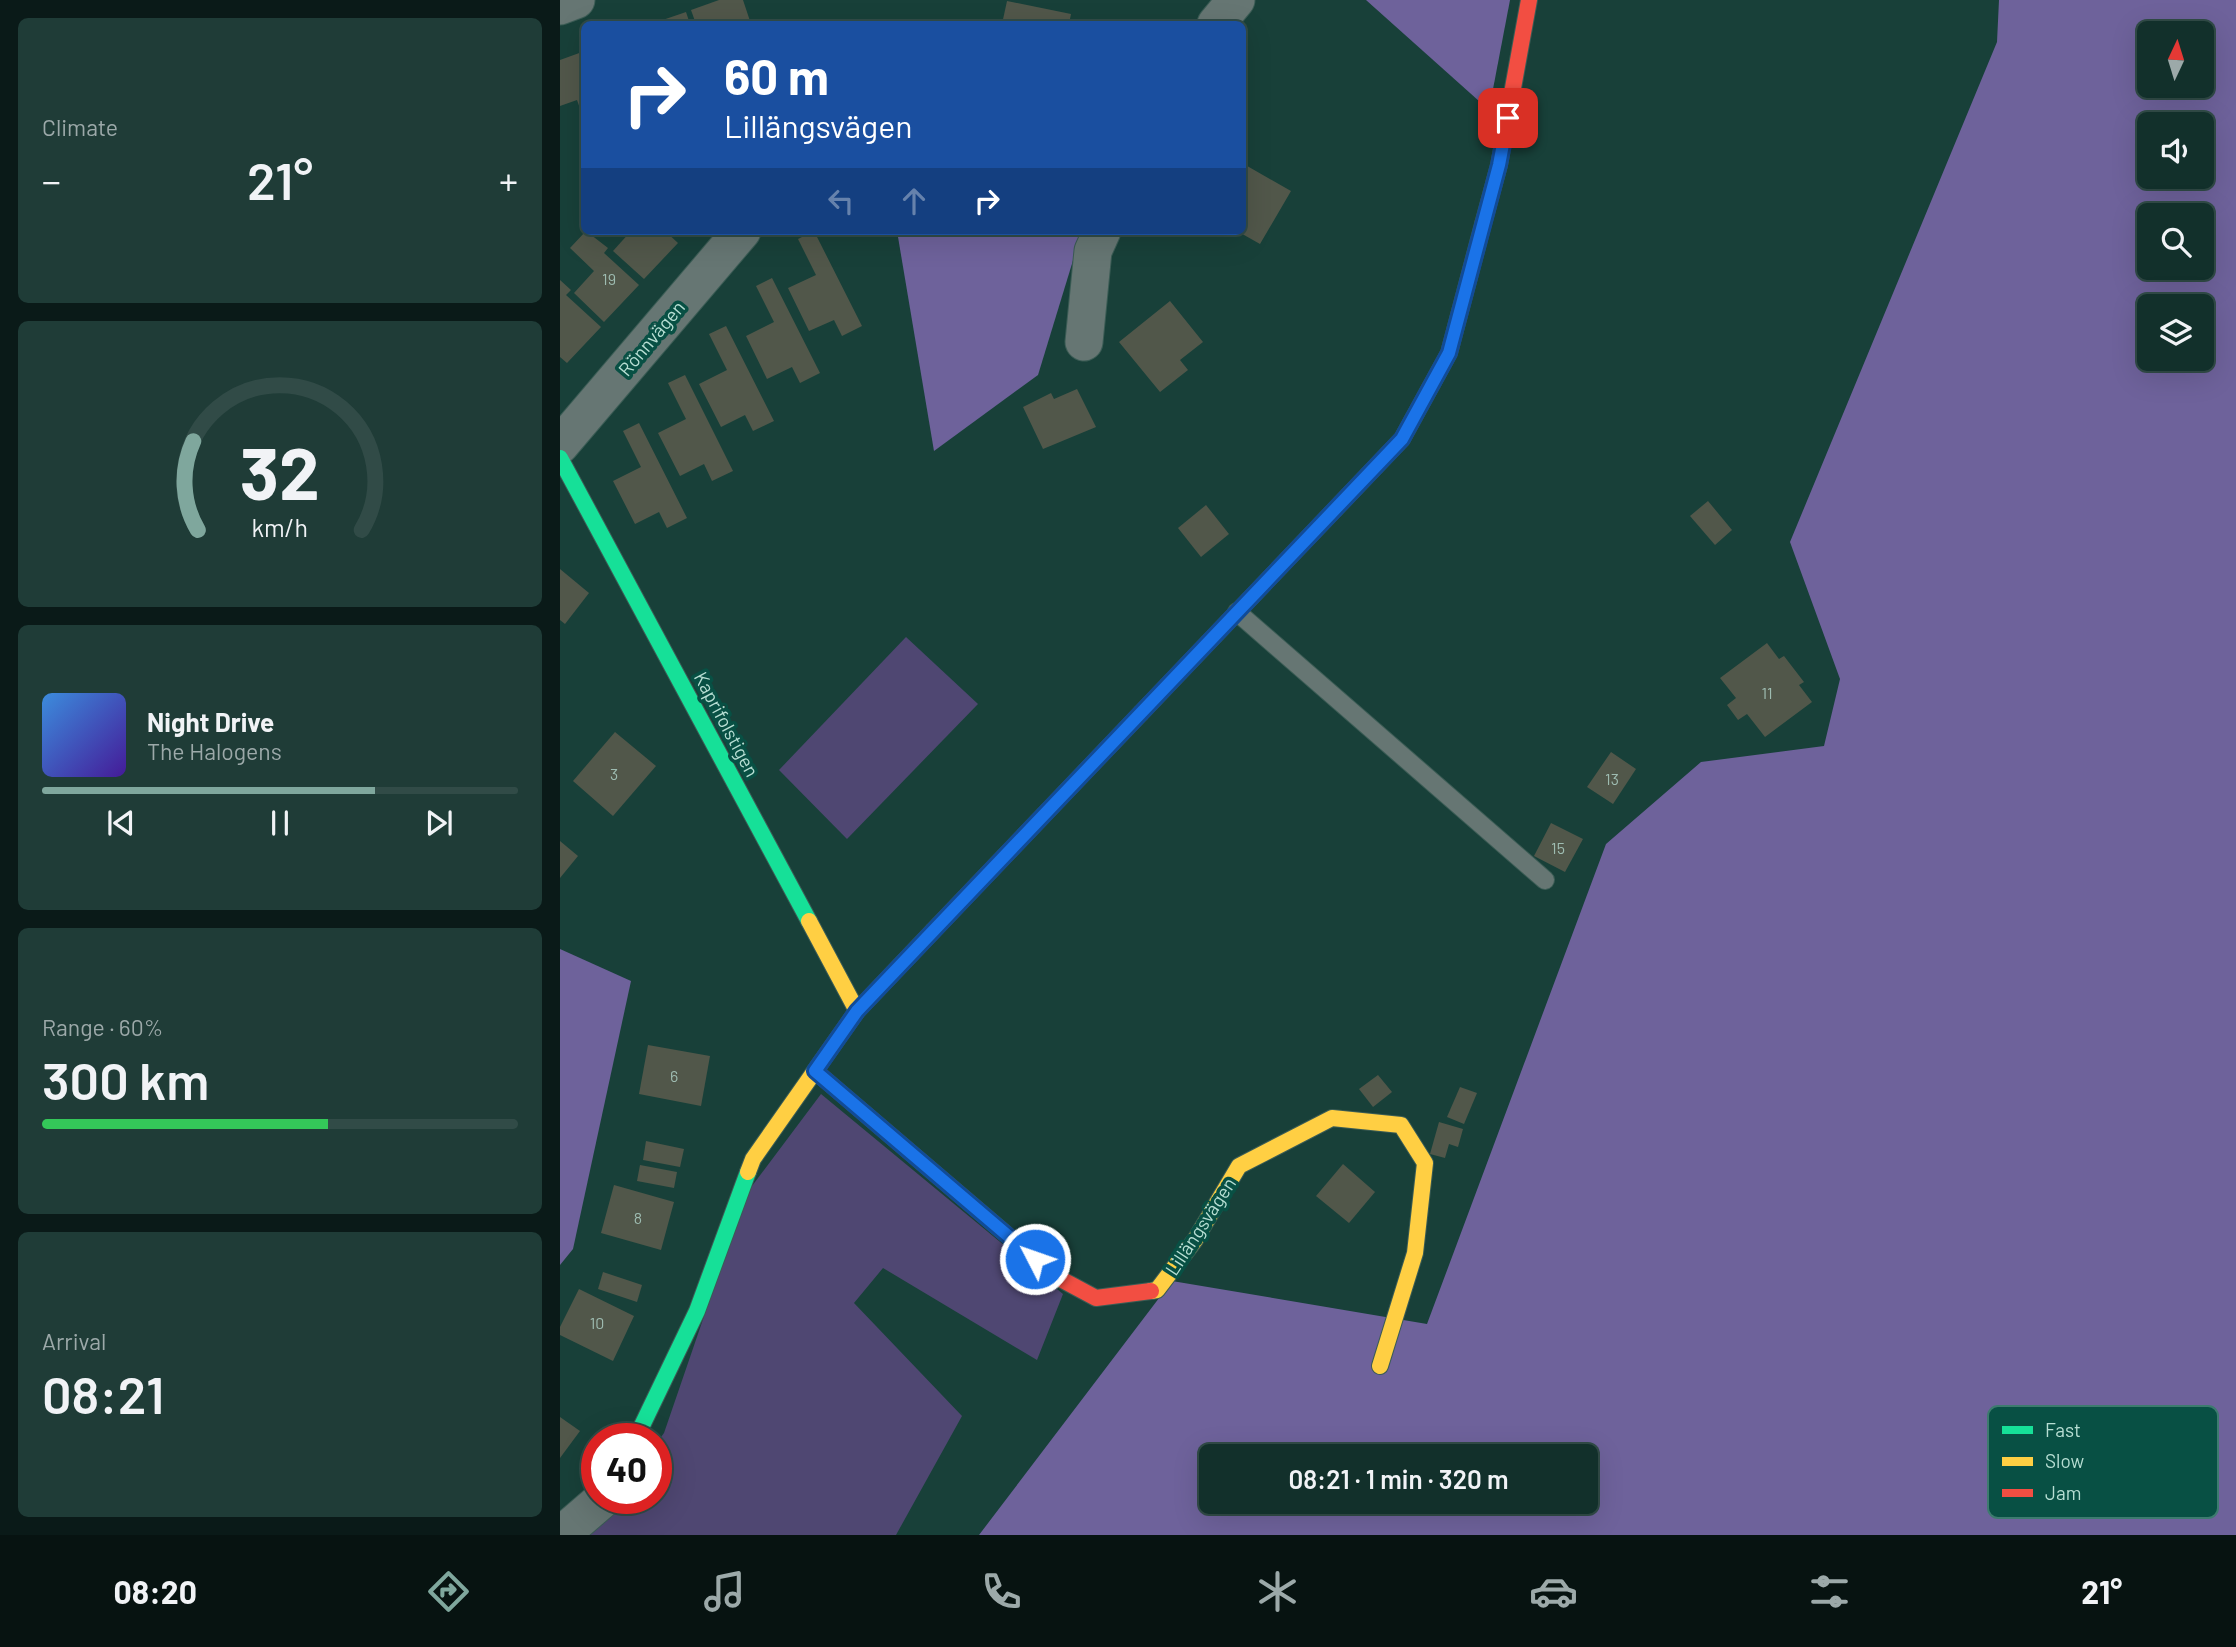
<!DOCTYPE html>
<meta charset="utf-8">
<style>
:root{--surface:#12302b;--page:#1f3c37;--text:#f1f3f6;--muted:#9ca9a9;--line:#314b47;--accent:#7fa79d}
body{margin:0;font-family:Barlow,sans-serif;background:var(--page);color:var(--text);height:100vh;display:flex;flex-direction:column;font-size:26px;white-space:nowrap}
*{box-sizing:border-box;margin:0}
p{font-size:23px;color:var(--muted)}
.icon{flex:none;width:38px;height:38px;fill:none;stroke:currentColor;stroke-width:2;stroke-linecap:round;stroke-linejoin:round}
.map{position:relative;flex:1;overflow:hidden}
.panel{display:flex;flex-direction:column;gap:18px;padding:18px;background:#0a1a18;width:560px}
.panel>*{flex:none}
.guide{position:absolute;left:21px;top:21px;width:665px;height:214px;border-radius:10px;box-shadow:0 7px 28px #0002,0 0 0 2px var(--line);background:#1a4fa0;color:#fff;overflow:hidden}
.needle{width:46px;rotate:4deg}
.controls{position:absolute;left:1577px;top:21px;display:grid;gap:14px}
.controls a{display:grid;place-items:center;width:77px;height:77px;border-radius:10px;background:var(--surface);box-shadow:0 7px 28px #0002,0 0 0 2px var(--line);font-size:35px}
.speed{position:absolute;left:21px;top:1423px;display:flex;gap:14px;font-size:35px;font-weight:700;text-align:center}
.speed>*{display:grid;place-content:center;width:91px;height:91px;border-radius:50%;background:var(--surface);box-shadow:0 7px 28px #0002,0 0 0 2px var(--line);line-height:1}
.speed .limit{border:10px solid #d22;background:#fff;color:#111}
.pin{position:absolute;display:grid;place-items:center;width:60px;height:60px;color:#fff;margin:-30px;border-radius:14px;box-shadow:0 4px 10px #0006}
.me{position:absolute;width:77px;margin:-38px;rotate:311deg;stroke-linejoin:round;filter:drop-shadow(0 0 5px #0008)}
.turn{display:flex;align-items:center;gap:24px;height:147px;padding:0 28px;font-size:32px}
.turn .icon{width:91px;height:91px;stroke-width:2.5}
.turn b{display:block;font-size:49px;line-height:60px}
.lanes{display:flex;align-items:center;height:66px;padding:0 28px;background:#0003;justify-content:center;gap:35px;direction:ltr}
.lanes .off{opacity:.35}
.big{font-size:52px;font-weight:600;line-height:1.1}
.panel .card{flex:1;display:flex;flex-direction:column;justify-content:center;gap:10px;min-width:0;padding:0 24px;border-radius:10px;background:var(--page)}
.panel .dial{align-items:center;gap:0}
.dial svg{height:182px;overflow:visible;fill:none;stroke:var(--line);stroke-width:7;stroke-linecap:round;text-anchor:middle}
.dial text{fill:var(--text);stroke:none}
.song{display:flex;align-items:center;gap:21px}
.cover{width:84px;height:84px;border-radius:10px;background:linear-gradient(135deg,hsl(210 70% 55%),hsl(260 70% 35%))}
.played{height:7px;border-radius:4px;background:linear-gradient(90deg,var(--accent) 70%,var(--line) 70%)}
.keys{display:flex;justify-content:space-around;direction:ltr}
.heat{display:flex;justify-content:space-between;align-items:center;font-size:38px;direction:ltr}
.charge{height:10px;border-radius:5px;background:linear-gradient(90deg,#34c759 60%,var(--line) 0)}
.trip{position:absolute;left:639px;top:1444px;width:399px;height:70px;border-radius:10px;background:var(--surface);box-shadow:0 7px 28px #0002,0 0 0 2px var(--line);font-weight:600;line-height:70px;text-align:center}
.tab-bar{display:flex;height:112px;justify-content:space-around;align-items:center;background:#071311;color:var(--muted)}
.tab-bar .icon{width:49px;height:49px}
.tab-bar .on{color:var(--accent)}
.tab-bar b{font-size:32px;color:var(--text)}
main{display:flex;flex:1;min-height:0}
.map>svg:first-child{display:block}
</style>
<main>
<section class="panel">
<div class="card"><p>Climate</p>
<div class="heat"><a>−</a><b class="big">21°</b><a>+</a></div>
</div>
<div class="card dial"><svg viewBox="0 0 100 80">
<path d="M14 69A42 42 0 1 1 86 69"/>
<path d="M14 69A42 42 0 0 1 12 30" stroke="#7fa79d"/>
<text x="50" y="56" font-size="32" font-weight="700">32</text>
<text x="50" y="72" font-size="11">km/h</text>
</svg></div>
<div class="card">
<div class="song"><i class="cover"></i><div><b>Night Drive</b><p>The Halogens</p></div></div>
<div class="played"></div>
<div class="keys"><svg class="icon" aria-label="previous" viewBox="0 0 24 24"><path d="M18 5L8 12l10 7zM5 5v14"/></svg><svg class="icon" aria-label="pause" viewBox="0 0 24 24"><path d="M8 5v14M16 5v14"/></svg><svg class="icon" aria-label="next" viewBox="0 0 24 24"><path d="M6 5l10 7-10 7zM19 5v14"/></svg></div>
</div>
<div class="card"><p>Range · 60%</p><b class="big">300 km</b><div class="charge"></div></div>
<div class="card"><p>Arrival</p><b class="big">08:21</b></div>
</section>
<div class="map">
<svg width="1676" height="1535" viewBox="0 0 1676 1535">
<rect width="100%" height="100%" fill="#184039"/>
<g fill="#4f4772">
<polygon points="346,637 418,704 287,839 219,770"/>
<polygon points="261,1094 503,1294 477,1360 323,1268 294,1303 402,1416 336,1535 25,1535 54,1498 96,1498 96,1444 104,1433 186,1194"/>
</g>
<g fill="#6e629b" fill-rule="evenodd">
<polygon points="806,0 950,0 929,110"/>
<path d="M1439 0H1676V1535H419L612 1281 867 1324 1046 844 1141 762 1264 746 1280 679 1230 542 1437 42ZM1589 33H1642V86H1589ZM1589 124H1642V177H1589ZM1589 215H1642V268H1589ZM1589 306H1642V359H1589ZM651 1456H1026V1502H651Z"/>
<polygon points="337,231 522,231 478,375 374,451"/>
<polygon points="0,949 71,981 13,1249 0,1265"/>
</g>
<g fill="#51574a">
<polygon points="159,0 183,0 191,24 136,24 131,10"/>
<polygon points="447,1 511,14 509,24 442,24"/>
<polygon points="126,12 130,24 91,24"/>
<polygon points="22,52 24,59 24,120 17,100 0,106 0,60"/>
<polygon points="682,163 731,191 700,244 677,231 682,231"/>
<polygon points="26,231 48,248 44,253 79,285 44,322 14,293 34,271 10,248"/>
<polygon points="71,231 105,231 118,243 84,279 53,251"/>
<polygon points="254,231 302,326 282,336 274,320 249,331 228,288 256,275 238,239"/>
<polygon points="212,278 260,373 240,383 232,367 207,379 186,336 214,322 196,286"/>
<polygon points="0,280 11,290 6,295 41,327 7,363 0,357"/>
<polygon points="610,301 643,342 620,360 628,370 600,392 559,342"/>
<polygon points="166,326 214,421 193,431 185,415 161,427 139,384 167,370 149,334"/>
<polygon points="125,375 173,471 152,481 144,464 120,476 98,433 126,419 108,383"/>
<polygon points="517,389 536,427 483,449 463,407 491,393 494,399"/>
<polygon points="79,423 127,518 107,528 99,512 75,524 53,481 81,467 63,431"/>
<polygon points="1148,501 1172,530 1155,545 1130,516"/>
<polygon points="646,505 669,534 641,557 618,528"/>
<polygon points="0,569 29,593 5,624 0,620"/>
<polygon points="1207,643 1219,659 1224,656 1244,682 1239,685 1252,702 1205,737 1187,714 1178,720 1167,705 1176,698 1160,678"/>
<polygon points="55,732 96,766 53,816 13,781"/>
<polygon points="1051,752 1076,769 1053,804 1027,787"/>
<polygon points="991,823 1023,839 1005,872 974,856"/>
<polygon points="0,841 18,856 0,878"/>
<polygon points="88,1045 150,1056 141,1106 79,1094"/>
<polygon points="818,1075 832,1092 813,1107 799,1089"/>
<polygon points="900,1087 917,1093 904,1124 887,1117"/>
<polygon points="879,1122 903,1129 898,1147 889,1144 885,1158 870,1154"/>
<polygon points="86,1141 124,1149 120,1167 83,1160"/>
<polygon points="783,1164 815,1192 789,1223 756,1196"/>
<polygon points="80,1165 117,1172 114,1188 77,1181"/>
<polygon points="54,1185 114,1202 101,1250 41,1233"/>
<polygon points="43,1272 82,1285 77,1302 38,1289"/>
<polygon points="19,1289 74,1316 53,1361 0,1335 0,1327"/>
<polygon points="0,1417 20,1431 0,1458"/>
</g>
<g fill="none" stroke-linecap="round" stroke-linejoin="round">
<defs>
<polyline id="lane" points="677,612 985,880"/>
<g id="street">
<polyline points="0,6 16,0"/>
<polyline points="656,24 676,0"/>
<polyline points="524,342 533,251 542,231"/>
<polyline points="0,445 182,231"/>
<polyline points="1,1535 44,1498"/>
</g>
<g id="fast">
<polyline points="0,458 249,921"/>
<polyline points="581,713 842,439 889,353 923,224"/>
<polyline points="76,1438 137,1311 188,1172"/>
</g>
<g id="slow">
<polyline points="249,921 297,1011"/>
<polyline points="188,1172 193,1159 297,1011 373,931"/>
<polyline points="591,1291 597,1290 635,1240 679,1166 772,1118 841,1125 865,1163 855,1253 820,1366"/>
</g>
<g id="jam">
<polyline points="923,224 939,165 969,0"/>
<polyline points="373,931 581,713"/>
<polyline points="255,1071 495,1276 536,1298 591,1291"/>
</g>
</defs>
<use href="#lane" stroke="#3b5c55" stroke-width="20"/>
<use href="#street" stroke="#3b5c55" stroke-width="39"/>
<use href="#fast" stroke="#3b5c55" stroke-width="18"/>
<use href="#slow" stroke="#3b5c55" stroke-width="18"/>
<use href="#jam" stroke="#3b5c55" stroke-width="18"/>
<use href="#lane" stroke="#667673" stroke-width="18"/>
<use href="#street" stroke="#667673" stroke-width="37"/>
<use href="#fast" stroke="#16e098" stroke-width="16"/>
<use href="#slow" stroke="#ffcf43" stroke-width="16"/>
<use href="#jam" stroke="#f24e42" stroke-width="16"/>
</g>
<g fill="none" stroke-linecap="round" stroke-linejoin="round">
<defs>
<polyline id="route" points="475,1259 255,1071 297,1011 842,439 889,353 939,165 948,118"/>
</defs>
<use href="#route" stroke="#114b97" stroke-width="18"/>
<use href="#route" stroke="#1a73e8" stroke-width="12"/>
</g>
<g text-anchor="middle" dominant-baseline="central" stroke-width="7" stroke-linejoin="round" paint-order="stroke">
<g font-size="16" fill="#9ebcb1">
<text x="49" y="278">19</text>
<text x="1207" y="692">11</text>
<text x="54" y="773">3</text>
<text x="1052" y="778">13</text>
<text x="998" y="847">15</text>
<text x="114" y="1075">6</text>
<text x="78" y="1217">8</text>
<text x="37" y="1322">10</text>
</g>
<g font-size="19" fill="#b7ded3" stroke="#085044">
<text transform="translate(91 338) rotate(-50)">Rönnvägen</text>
<text transform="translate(167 724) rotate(62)">Kaprifolstigen</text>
<text transform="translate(640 1226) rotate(-57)">Lillängsvägen</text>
</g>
</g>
<rect x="1428" y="1406" width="230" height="112" rx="10" fill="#085044" stroke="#3d7b6f" stroke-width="2"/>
<rect x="1442" y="1426" width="31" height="8" fill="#16e098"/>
<rect x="1442" y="1457" width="31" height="9" fill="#ffcf43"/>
<rect x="1442" y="1489" width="31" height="8" fill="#f24e42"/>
<g font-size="19" fill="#b7ded3">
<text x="1485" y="1437">Fast</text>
<text x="1485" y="1468">Slow</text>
<text x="1485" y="1500">Jam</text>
</g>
</svg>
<div class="controls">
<a><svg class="needle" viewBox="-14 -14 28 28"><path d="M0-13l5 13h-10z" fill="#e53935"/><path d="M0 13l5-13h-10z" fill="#9ca9a9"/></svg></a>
<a><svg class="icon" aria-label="sound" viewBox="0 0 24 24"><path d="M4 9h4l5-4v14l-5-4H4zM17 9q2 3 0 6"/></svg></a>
<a><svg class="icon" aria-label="search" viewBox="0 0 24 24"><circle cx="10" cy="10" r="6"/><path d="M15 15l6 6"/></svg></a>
<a><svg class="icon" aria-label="layers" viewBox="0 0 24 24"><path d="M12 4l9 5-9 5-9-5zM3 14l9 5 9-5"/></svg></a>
</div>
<div class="speed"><div class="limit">40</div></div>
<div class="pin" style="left:948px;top:118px;background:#d93025"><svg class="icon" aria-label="arrive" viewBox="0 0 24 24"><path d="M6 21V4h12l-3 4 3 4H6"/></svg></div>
<svg class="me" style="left:475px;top:1259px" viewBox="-20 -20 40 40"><circle r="17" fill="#1a73e8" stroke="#fff" stroke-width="3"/><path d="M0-11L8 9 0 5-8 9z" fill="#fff"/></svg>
<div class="trip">08:21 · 1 min · 320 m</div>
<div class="guide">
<div class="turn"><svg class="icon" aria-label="right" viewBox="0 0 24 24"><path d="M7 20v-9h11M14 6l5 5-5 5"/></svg><div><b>60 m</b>Lillängsvägen</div></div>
<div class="lanes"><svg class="icon off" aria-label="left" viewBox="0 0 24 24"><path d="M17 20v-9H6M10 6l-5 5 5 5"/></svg><svg class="icon off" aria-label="ahead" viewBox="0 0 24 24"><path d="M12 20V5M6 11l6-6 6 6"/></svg><svg class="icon" aria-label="right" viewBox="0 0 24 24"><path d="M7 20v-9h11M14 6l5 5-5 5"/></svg></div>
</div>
</div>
</main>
<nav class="tab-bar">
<b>08:20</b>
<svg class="icon on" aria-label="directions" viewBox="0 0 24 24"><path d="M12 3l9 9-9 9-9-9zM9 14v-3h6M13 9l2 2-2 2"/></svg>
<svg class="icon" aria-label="music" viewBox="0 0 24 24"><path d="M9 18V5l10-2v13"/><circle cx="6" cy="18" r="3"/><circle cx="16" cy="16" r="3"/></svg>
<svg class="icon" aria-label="phone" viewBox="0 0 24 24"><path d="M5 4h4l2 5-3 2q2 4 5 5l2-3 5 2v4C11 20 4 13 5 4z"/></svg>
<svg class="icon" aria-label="climate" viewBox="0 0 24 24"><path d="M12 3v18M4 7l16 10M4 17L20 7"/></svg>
<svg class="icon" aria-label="car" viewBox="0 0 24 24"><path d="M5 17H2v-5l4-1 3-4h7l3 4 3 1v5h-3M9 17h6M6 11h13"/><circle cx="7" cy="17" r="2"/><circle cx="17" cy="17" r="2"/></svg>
<svg class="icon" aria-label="filters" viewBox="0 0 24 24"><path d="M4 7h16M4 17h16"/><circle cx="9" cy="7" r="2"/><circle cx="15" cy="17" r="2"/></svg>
<b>21°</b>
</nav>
